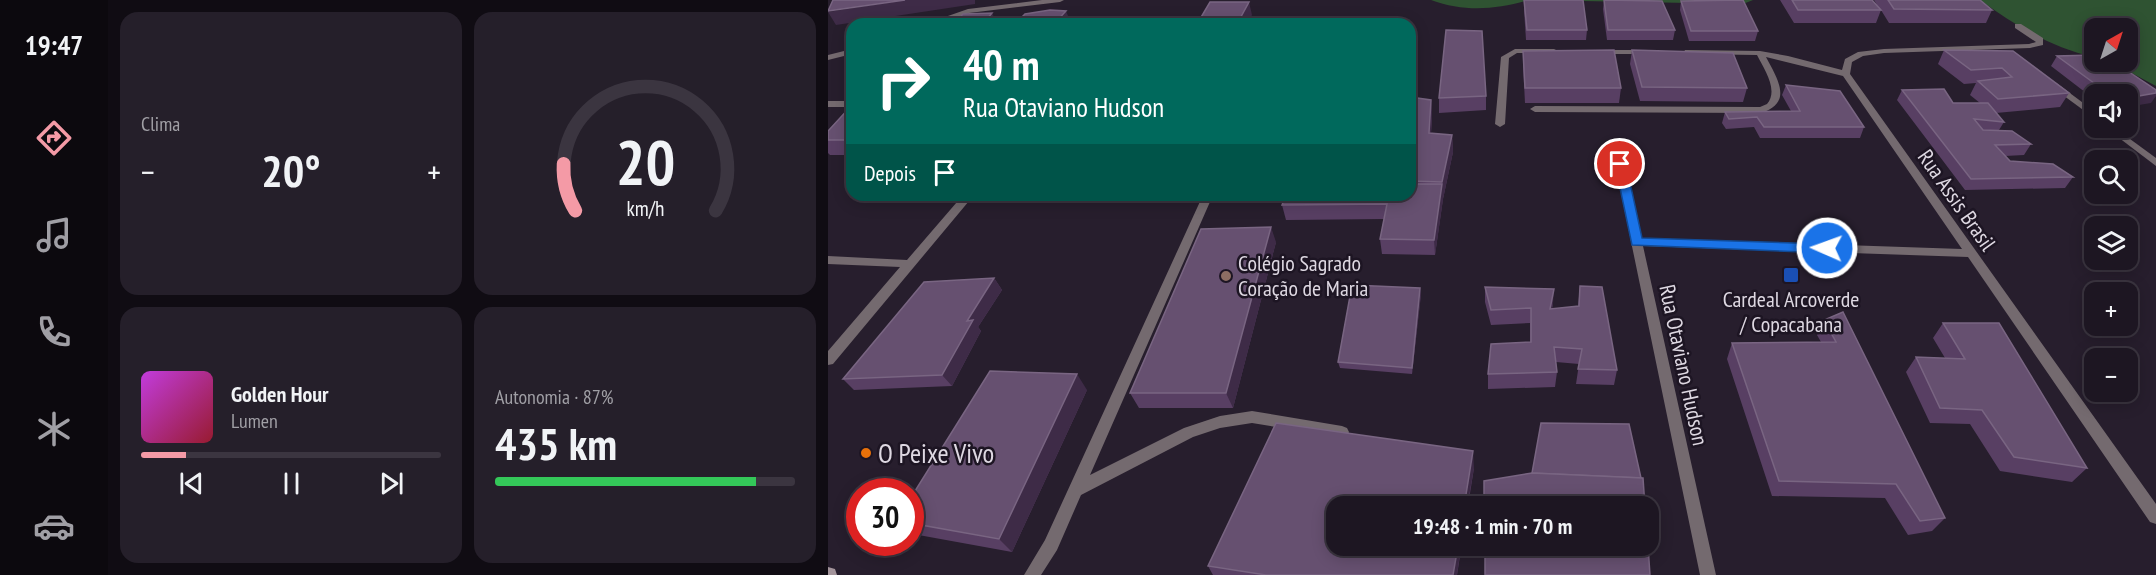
<!DOCTYPE html>
<html lang="pt">
<meta charset="utf-8">
<style>
:root{--surface:#1d1622;--page:#251f2a;--text:#f1f3f6;--muted:#a09fa5;--line:#3b3540;--accent:#f49aa6}
body{margin:0;font-family:"PT Sans Narrow",sans-serif;background:var(--page);color:var(--text);height:100vh;display:flex;flex-direction:column;font-size:22px;white-space:nowrap}
*{box-sizing:border-box;margin:0}
p{font-size:20px;color:var(--muted)}
.icon{flex:none;width:33px;height:33px;fill:none;stroke:currentColor;stroke-width:2;stroke-linecap:round;stroke-linejoin:round}
.map{position:relative;flex:1;overflow:hidden}
.details{display:flex;flex-direction:column;gap:12px;padding:12px;background:#100c13;width:720px}
.details>*{flex:none}
.top-card{position:absolute;left:18px;top:18px;width:570px;height:183px;border-radius:18px;box-shadow:0 3px 15px #0003,0 0 0 2px var(--line);background:#00695c;color:#fff;overflow:hidden}
.needle{width:39px;rotate:39deg}
.buttons{position:absolute;left:1256px;top:18px;display:grid;gap:12px}
.buttons a{display:grid;place-items:center;width:54px;height:54px;border-radius:12px;background:var(--surface);box-shadow:0 3px 15px #0003,0 0 0 2px var(--line);font-size:30px}
.speed{position:absolute;left:18px;top:478px;display:flex;gap:12px;font-size:30px;font-weight:700;text-align:center}
.speed>*{display:grid;place-content:center;width:78px;height:78px;border-radius:50%;background:var(--surface);box-shadow:0 3px 15px #0003,0 0 0 2px var(--line);line-height:1}
.speed .limit{border:9px solid #d22;background:#fff;color:#111}
.pin{position:absolute;display:grid;place-items:center;width:51px;height:51px;color:#fff;margin:-26px;border:3px solid #fff;border-radius:50%;box-shadow:0 2px 6px #0007}
.me{position:absolute;width:66px;margin:-33px;rotate:272deg;stroke-linejoin:round;filter:drop-shadow(0 0 4px #0008)}
.turn{display:flex;align-items:center;gap:21px;height:126px;padding:0 18px;font-size:27px}
.turn .icon{width:78px;height:78px;stroke-width:2.5}
.turn b{display:block;font-size:42px;line-height:51px}
.then{display:flex;align-items:center;height:57px;padding:0 18px;background:#0003;gap:12px;font-size:22px}
.big{font-size:45px;font-weight:700;line-height:1.1}
.details .widget{flex:1;display:flex;flex-direction:column;justify-content:center;gap:9px;min-width:0;padding:0 21px;border-radius:18px;background:var(--page)}
.details .dial{align-items:center;gap:0}
.dial svg{height:156px;overflow:visible;fill:none;stroke:var(--line);stroke-width:7;stroke-linecap:round;text-anchor:middle}
.dial text{fill:var(--text);stroke:none}
.song{display:flex;align-items:center;gap:18px}
.cover{width:72px;height:72px;border-radius:9px;background:linear-gradient(135deg,hsl(290 70% 55%),hsl(350 70% 35%))}
.played{height:6px;border-radius:3px;background:linear-gradient(90deg,var(--accent) 15%,var(--line) 15%)}
.keys{display:flex;justify-content:space-around;direction:ltr}
.heat{display:flex;justify-content:space-between;align-items:center;font-size:33px;direction:ltr}
.charge{height:9px;border-radius:4px;background:linear-gradient(90deg,#34c759 87%,var(--line) 0)}
.details .tiles{flex:1;display:grid;gap:12px;grid-template-columns:repeat(2,1fr)}
.trip{position:absolute;left:498px;top:496px;width:333px;height:60px;border-radius:18px;background:var(--surface);box-shadow:0 3px 15px #0003,0 0 0 2px var(--line);font-weight:700;line-height:60px;text-align:center}
main{display:flex;flex:1;min-height:0}
.dock{display:flex;flex-direction:column;width:108px;justify-content:space-around;align-items:center;background:#0c090e;color:var(--muted)}
.dock .icon{width:42px;height:42px}
.dock .current{color:var(--accent)}
.dock b{font-size:27px;color:var(--text)}
.map>svg:first-child{display:block}
</style>
<main>
<nav class="dock">
<b>19:47</b>
<svg class="icon current" aria-label="directions" viewBox="0 0 24 24"><path d="M12 3l9 9-9 9-9-9zM9 14v-3h6M13 9l2 2-2 2"/></svg>
<svg class="icon" aria-label="music" viewBox="0 0 24 24"><path d="M9 18V5l10-2v13"/><circle cx="6" cy="18" r="3"/><circle cx="16" cy="16" r="3"/></svg>
<svg class="icon" aria-label="phone" viewBox="0 0 24 24"><path d="M5 4h4l2 5-3 2q2 4 5 5l2-3 5 2v4C11 20 4 13 5 4z"/></svg>
<svg class="icon" aria-label="climate" viewBox="0 0 24 24"><path d="M12 3v18M4 7l16 10M4 17L20 7"/></svg>
<svg class="icon" aria-label="car" viewBox="0 0 24 24"><path d="M5 17H2v-5l4-1 3-4h7l3 4 3 1v5h-3M9 17h6M6 11h13"/><circle cx="7" cy="17" r="2"/><circle cx="17" cy="17" r="2"/></svg>
</nav>
<section class="details">
<div class="tiles">
<div class="widget"><p>Clima</p>
<div class="heat"><a>−</a><b class="big">20°</b><a>+</a></div>
</div>
<div class="widget dial"><svg viewBox="0 0 100 80">
<path d="M14 69A42 42 0 1 1 86 69"/>
<path d="M14 69A42 42 0 0 1 8 45" stroke="#f49aa6"/>
<text x="50" y="56" font-size="32" font-weight="700">20</text>
<text x="50" y="72" font-size="11">km/h</text>
</svg></div>
<div class="widget">
<div class="song"><i class="cover"></i><div><b>Golden Hour</b><p>Lumen</p></div></div>
<div class="played"></div>
<div class="keys"><svg class="icon" aria-label="previous" viewBox="0 0 24 24"><path d="M18 5L8 12l10 7zM5 5v14"/></svg><svg class="icon" aria-label="pause" viewBox="0 0 24 24"><path d="M8 5v14M16 5v14"/></svg><svg class="icon" aria-label="next" viewBox="0 0 24 24"><path d="M6 5l10 7-10 7zM19 5v14"/></svg></div>
</div>
<div class="widget"><p>Autonomia · 87%</p><b class="big">435 km</b><div class="charge"></div></div>
</div>
</section>
<div class="map">
<svg width="1328" height="575" viewBox="0 0 1328 575">
<rect width="100%" height="100%" fill="#271e2d"/>
<g fill="#2f5332">
<path d="M603 0H925L915 4 701 0C667 10 636 12 603 0Z"/>
<path d="M1152 0H1328V86L1283 62H1299V28H1266V57C1222 47 1188 26 1152 0Z"/>
</g>
<g fill="none" stroke-linecap="round" stroke-linejoin="round">
<polygon fill="#746a6f" fill-rule="evenodd" points="375,195 385,195 262,475 356,428 392,416 424,411 514,426 519,428 521,432 519,436 514,438 424,423 392,428 365,437 253,495 229,550 213,575 196,575 217,540"/>
<g fill="#746a6f" fill-rule="evenodd">
<polygon points="214,0 236,0 232,2 141,13 109,24 97,24 140,9"/>
<path d="M1187 24H1193L1215 38V45L1202 48 1056 53 1035 56 1024 62 1022 74 1328 504V524L1322 522 1140 257 815 246 888 575H872L787 164 788 162H796L797 164 814 238 1134 249 1015 76 938 57C949 78 966 103 933 113L707 112 702 109 707 106 932 107 939 104C951 90 936 69 929 55L860 54 856 52 857 50 932 51 960 56 1014 70 1017 59 1030 52 1056 49 1201 44 1208 42 1187 28Z"/>
<polygon points="24,49 24,54 0,60 0,55"/>
<polygon points="687,49 726,49 730,51 726,53 689,53 681,58 677,124 672,127 667,124 673,57"/>
<polygon points="767,50 819,50 823,52 819,54 767,54"/>
<polygon points="1227,82 1266,111 1266,118 1224,87 1224,83"/>
<rect x="0" y="101" width="24" height="6"/>
<polygon points="1278,128 1287,128 1328,158 1328,166"/>
<polygon points="135,195 146,195 5,364 0,365 0,351 72,267 0,264 0,256 79,260"/>
</g>
<polygon fill="#a3949b" fill-rule="evenodd" points="0,567 7,569 9,575 0,575"/>
</g>
<g fill="#583f63">
<polygon points="696,0 759,30 758,40 698,40 696,10"/>
<polygon points="776,0 847,30 845,40 779,40 775,9"/>
<polygon points="952,0 1044,0 1051,8 1046,0 1152,0 1164,10 1158,23 1061,23 1053,10 1048,23 966,23"/>
<polygon points="853,1 930,31 927,41 861,41 852,10"/>
<polygon points="804,50 919,88 915,102 812,101 802,64"/>
<polygon points="1116,50 1185,51 1241,93 1232,107 1168,113 1176,122 1171,130 1203,144 1196,155 1177,156 1182,161 1245,177 1237,188 1137,190 1069,100 1074,90 1125,103 1152,103 1142,95 1148,83 1136,84 1110,64"/>
<polygon points="695,51 793,88 791,103 697,103 695,65"/>
<polygon points="1229,56 1323,103 1299,94 1266,94 1266,99 1223,66"/>
<polygon points="958,85 1036,127 1032,138 932,138 926,127 898,129 894,123 897,112 963,111 954,95"/>
<polygon points="658,96 658,110 611,113 611,98"/>
<polygon points="582,97 603,100 604,117 603,133 624,135 625,152 615,199 607,255 554,254 552,239 556,219 458,220 454,205 457,197 421,197 420,195 582,195"/>
<polygon points="24,105 24,155 2,155 0,153 0,131"/>
<polygon points="448,242 405,408 311,408 302,393"/>
<polygon points="166,278 174,290 150,327 153,331 124,386 26,390 15,379"/>
<polygon points="752,286 789,370 786,385 748,384 751,364 728,362 729,372 727,387 660,389 660,374 702,342 702,323 663,325 657,302 657,287 725,304 724,309 750,306"/>
<polygon points="593,294 584,374 512,368 510,362"/>
<polygon points="996,320 1117,518 1104,531 1080,535 1057,498 944,496 899,359 904,343 993,342 989,335"/>
<polygon points="1115,323 1259,468 1244,482 1172,471 1142,424 1102,423 1078,372 1088,357 1117,358 1105,338"/>
<polygon points="259,390 184,552 85,534 82,532 82,499"/>
<polygon points="646,468 629,575 385,575 380,566"/>
</g>
<g fill="#3e2b47">
<polygon points="77,0 147,0 147,4 8,25 0,12"/>
<polygon points="421,2 424,15 419,24 409,24"/>
<polygon points="238,11 242,21 239,24 226,24"/>
<polygon points="164,13 169,23 168,24 155,24"/>
<polygon points="1328,93 1328,96 1323,103 1299,107 1299,98"/>
<polygon points="603,100 604,117 602,150 601,133"/>
<polygon points="624,135 625,152 615,199 607,255 606,240 614,182"/>
<polygon points="443,227 448,242 405,408 398,393"/>
<polygon points="166,278 174,290 150,327 153,331 124,386 114,375 139,321"/>
<polygon points="592,288 593,294 584,374 584,368"/>
<polygon points="726,289 725,304 720,324 722,309"/>
<polygon points="249,374 259,390 184,552 171,539"/>
<polygon points="645,451 646,468 639,507 636,507"/>
<polygon points="630,546 633,546 629,575 625,575"/>
</g>
<g fill="#665070" stroke="#796582" stroke-width="1.5">
<polygon points="5,0 77,0 0,11"/>
<polygon points="696,0 755,0 759,30 699,30"/>
<polygon points="776,0 834,1 847,30 780,30"/>
<polygon points="915,0 930,31 863,31 853,1"/>
<polygon points="964,0 1044,0 1053,10 970,10"/>
<polygon points="1060,0 1152,0 1164,10 1066,9"/>
<polygon points="382,2 421,2 409,24 369,24"/>
<polygon points="222,10 238,11 226,24 187,24 197,14"/>
<polygon points="164,13 155,24 125,24 135,14"/>
<polygon points="286,22 285,24 246,24 247,23"/>
<polygon points="618,30 654,31 658,96 611,98"/>
<polygon points="786,50 793,88 697,88 695,51"/>
<polygon points="804,50 905,53 919,88 814,87"/>
<polygon points="1116,50 1185,51 1241,93 1170,99 1150,81 1184,77 1174,68 1143,70"/>
<polygon points="1266,55 1266,62 1286,62 1328,90 1328,93 1299,98 1299,94 1281,94 1229,56"/>
<polygon points="958,85 1012,91 1036,127 936,127 929,117 901,119 897,112 972,111"/>
<polygon points="1116,89 1125,103 1160,103 1176,122 1146,119 1155,130 1184,131 1203,144 1167,145 1182,161 1225,164 1245,177 1143,179 1074,90"/>
<polygon points="582,97 603,100 601,133 624,135 614,182 582,181"/>
<polygon points="24,105 24,140 0,140 0,131"/>
<polygon points="582,184 614,184 606,240 552,239 559,204 454,205 458,195 582,195"/>
<polygon points="443,227 398,393 302,393 373,229"/>
<polygon points="166,278 139,321 145,320 114,375 15,379 96,282"/>
<polygon points="524,285 592,288 584,368 510,362"/>
<polygon points="752,286 774,287 789,370 750,369 754,349 726,347 729,372 660,374 663,344 703,342 703,308 663,310 657,287 726,289 722,309 751,306"/>
<polygon points="1015,312 1117,518 1092,521 1068,484 951,481 904,343 1008,342 996,320"/>
<polygon points="1115,323 1171,323 1259,468 1186,457 1154,410 1112,408 1088,357 1137,359"/>
<polygon points="162,371 249,374 171,539 82,523 82,499"/>
<polygon points="448,423 645,451 636,507 508,507 508,546 630,546 625,575 438,575 380,566"/>
<polygon points="713,423 801,424 813,478 704,473"/>
<polygon points="704,473 815,478 817,507 656,507 656,481"/>
<polygon points="657,546 820,546 822,575 657,575"/>
</g>
<polygon fill="#1a73e8" stroke="#114b97" stroke-width="1.5" points="792,161 798,164 814,238 999,244 1006,248 999,253 804,245 787,164"/>
<rect fill="#1a4fb4" stroke="#1d1523" stroke-width="2" x="955" y="267" width="16" height="16" rx="3"/>
<circle fill="#8d6e63" stroke="#1d1523" stroke-width="2" cx="398" cy="276" r="6"/>
<circle fill="#e8710a" stroke="#1d1523" stroke-width="2" cx="38" cy="453" r="6"/>
<g text-anchor="middle" dominant-baseline="central" stroke-width="5" stroke-linejoin="round" paint-order="stroke">
<g font-size="22" fill="#ded8e2" stroke="#1d1523">
<text transform="translate(1129 200) rotate(55)">Rua Assis Brasil</text>
<text transform="translate(856 365) rotate(78)">Rua Otaviano Hudson</text>
</g>
<g font-size="22" fill="#ded8e2" stroke="#1d1523" text-anchor="start">
<text x="410" y="263">Colégio Sagrado<tspan x="410" dy="25">Coração de Maria</tspan></text>
<text x="963" y="299" text-anchor="middle">Cardeal Arcoverde<tspan x="963" dy="25">/ Copacabana</tspan></text>
</g>
<g font-size="27" fill="#ded8e2" stroke="#1d1523" text-anchor="start">
<text x="50" y="453">O Peixe Vivo</text>
</g>
</g>
</svg>
<div class="buttons">
<a><svg class="needle" viewBox="-14 -14 28 28"><path d="M0-13l5 13h-10z" fill="#e53935"/><path d="M0 13l5-13h-10z" fill="#a09fa5"/></svg></a>
<a><svg class="icon" aria-label="sound" viewBox="0 0 24 24"><path d="M4 9h4l5-4v14l-5-4H4zM17 9q2 3 0 6"/></svg></a>
<a><svg class="icon" aria-label="search" viewBox="0 0 24 24"><circle cx="10" cy="10" r="6"/><path d="M15 15l6 6"/></svg></a>
<a><svg class="icon" aria-label="layers" viewBox="0 0 24 24"><path d="M12 4l9 5-9 5-9-5zM3 14l9 5 9-5"/></svg></a>
<a>+</a>
<a>−</a>
</div>
<div class="speed"><div class="limit">30</div></div>
<div class="pin" style="left:792px;top:164px;background:#d93025"><svg class="icon" aria-label="arrive" viewBox="0 0 24 24"><path d="M6 21V4h12l-3 4 3 4H6"/></svg></div>
<svg class="me" style="left:999px;top:248px" viewBox="-20 -20 40 40"><circle r="17" fill="#1a73e8" stroke="#fff" stroke-width="3"/><path d="M0-11L8 9 0 5-8 9z" fill="#fff"/></svg>
<div class="trip">19:48 · 1 min · 70 m</div>
<div class="top-card">
<div class="turn"><svg class="icon" aria-label="right" viewBox="0 0 24 24"><path d="M7 20v-9h11M14 6l5 5-5 5"/></svg><div><b>40 m</b>Rua Otaviano Hudson</div></div>
<div class="then">Depois<svg class="icon" aria-label="arrive" viewBox="0 0 24 24"><path d="M6 21V4h12l-3 4 3 4H6"/></svg></div>
</div>
</div>
</main>
